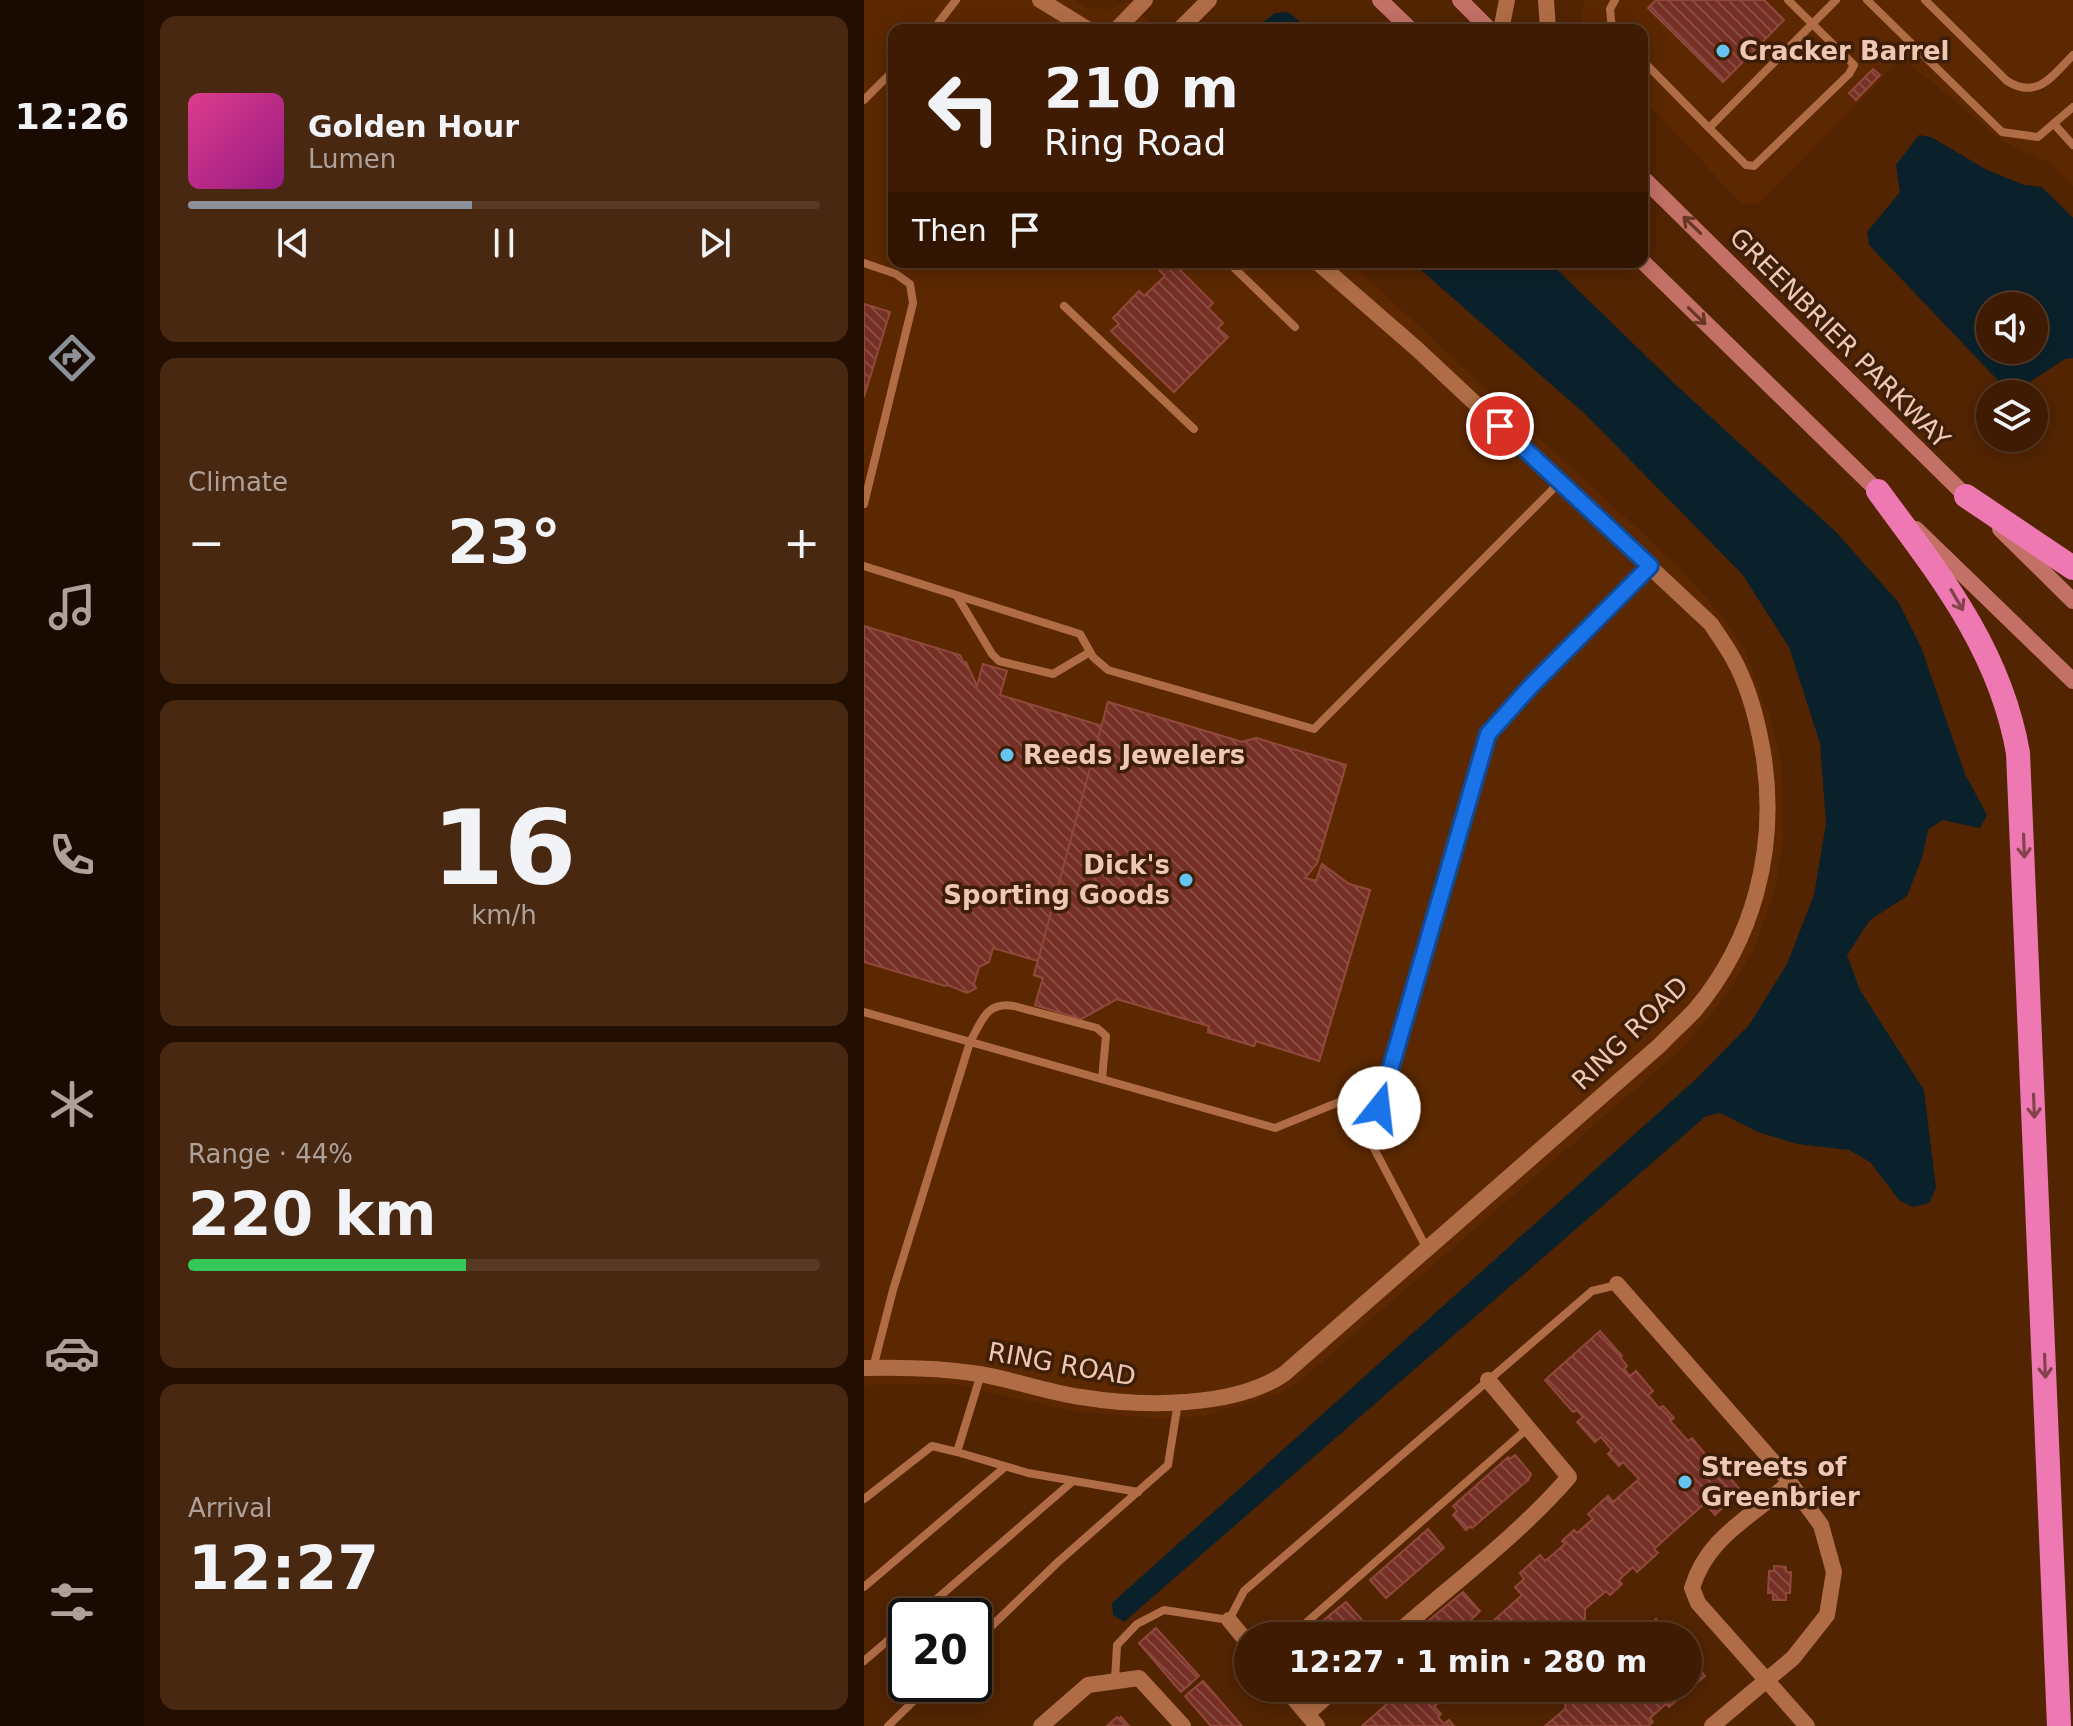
<!DOCTYPE html>
<meta charset="utf-8">
<style>
:root{--surface:#3e1b02;--page:#492811;--text:#f1f3f6;--muted:#ada199;--line:#573924;--accent:#8c9099}
body{margin:0;font-family:"DejaVu Sans",sans-serif;background:var(--page);color:var(--text);height:100vh;display:flex;flex-direction:column;font-size:30px;white-space:nowrap}
*{box-sizing:border-box;margin:0}
p{font-size:26px;color:var(--muted)}
.icon{flex:none;width:44px;height:44px;fill:none;stroke:currentColor;stroke-width:2;stroke-linecap:round;stroke-linejoin:round}
.map{position:relative;flex:1;overflow:hidden}
.sheet{display:flex;flex-direction:column;gap:16px;padding:16px;background:#220f01;width:720px}
.sheet>*{flex:none}
.hud{position:absolute;left:24px;top:24px;width:760px;height:244px;border-radius:16px;box-shadow:0 4px 20px #0003,0 0 0 2px var(--line);background:#3e1b02;color:var(--text);overflow:hidden}
.controls{position:absolute;left:1112px;top:292px;display:grid;gap:16px}
.controls a{display:grid;place-items:center;width:72px;height:72px;border-radius:50%;background:var(--surface);box-shadow:0 4px 20px #0003,0 0 0 2px var(--line);font-size:40px}
.speed{position:absolute;left:24px;top:1598px;display:flex;gap:16px;font-size:40px;font-weight:700;text-align:center}
.speed>*{display:grid;place-content:center;width:104px;height:104px;border-radius:50%;background:var(--surface);box-shadow:0 4px 20px #0003,0 0 0 2px var(--line);line-height:1}
.speed .limit{border:4px solid #111;border-radius:12px;background:#fff;color:#111}
.pin{position:absolute;display:grid;place-items:center;width:68px;height:68px;color:#fff;margin:-34px;border:4px solid #fff;border-radius:50%;box-shadow:0 2px 8px #0007}
.me{position:absolute;width:88px;margin:-44px;rotate:16deg;stroke-linejoin:round;filter:drop-shadow(0 0 6px #0008)}
.turn{display:flex;align-items:center;gap:28px;height:168px;padding:0 24px;font-size:36px}
.turn .icon{width:104px;height:104px;stroke-width:2.5}
.turn b{display:block;font-size:56px;line-height:68px}
.then{display:flex;align-items:center;height:76px;padding:0 24px;background:#0003;gap:16px;font-size:30px}
.big{font-size:60px;font-weight:600;line-height:1.1}
.sheet .tile{flex:1;display:flex;flex-direction:column;justify-content:center;gap:12px;min-width:0;padding:0 28px;border-radius:16px;background:var(--page)}
.sheet .dial{align-items:center;gap:0}
.dial b{font-size:104px;line-height:1}
.song{display:flex;align-items:center;gap:24px}
.cover{width:96px;height:96px;border-radius:12px;background:linear-gradient(135deg,hsl(330 70% 55%),hsl(310 70% 35%))}
.played{height:8px;border-radius:4px;background:linear-gradient(90deg,var(--accent) 45%,var(--line) 45%)}
.keys{display:flex;justify-content:space-around;direction:ltr}
.heat{display:flex;justify-content:space-between;align-items:center;font-size:44px;direction:ltr}
.charge{height:12px;border-radius:6px;background:linear-gradient(90deg,#34c759 44%,var(--line) 0)}
.trip{position:absolute;left:370px;top:1622px;width:468px;height:80px;border-radius:40px;background:var(--surface);box-shadow:0 4px 20px #0003,0 0 0 2px var(--line);font-weight:600;line-height:80px;text-align:center}
main{display:flex;flex:1;min-height:0}
.tabs{display:flex;flex-direction:column;width:144px;justify-content:space-around;align-items:center;background:#190b01;color:var(--muted)}
.tabs .icon{width:56px;height:56px}
.tabs .selected{color:var(--accent)}
.tabs b{font-size:36px;color:var(--text)}
.map>svg:first-child{display:block}
</style>
<main>
<nav class="tabs">
<b>12:26</b>
<svg class="icon selected" aria-label="directions" viewBox="0 0 24 24"><path d="M12 3l9 9-9 9-9-9zM9 14v-3h6M13 9l2 2-2 2"/></svg>
<svg class="icon" aria-label="music" viewBox="0 0 24 24"><path d="M9 18V5l10-2v13"/><circle cx="6" cy="18" r="3"/><circle cx="16" cy="16" r="3"/></svg>
<svg class="icon" aria-label="phone" viewBox="0 0 24 24"><path d="M5 4h4l2 5-3 2q2 4 5 5l2-3 5 2v4C11 20 4 13 5 4z"/></svg>
<svg class="icon" aria-label="climate" viewBox="0 0 24 24"><path d="M12 3v18M4 7l16 10M4 17L20 7"/></svg>
<svg class="icon" aria-label="car" viewBox="0 0 24 24"><path d="M5 17H2v-5l4-1 3-4h7l3 4 3 1v5h-3M9 17h6M6 11h13"/><circle cx="7" cy="17" r="2"/><circle cx="17" cy="17" r="2"/></svg>
<svg class="icon" aria-label="filters" viewBox="0 0 24 24"><path d="M4 7h16M4 17h16"/><circle cx="9" cy="7" r="2"/><circle cx="15" cy="17" r="2"/></svg>
</nav>
<section class="sheet">
<div class="tile">
<div class="song"><i class="cover"></i><div><b>Golden Hour</b><p>Lumen</p></div></div>
<div class="played"></div>
<div class="keys"><svg class="icon" aria-label="previous" viewBox="0 0 24 24"><path d="M18 5L8 12l10 7zM5 5v14"/></svg><svg class="icon" aria-label="pause" viewBox="0 0 24 24"><path d="M8 5v14M16 5v14"/></svg><svg class="icon" aria-label="next" viewBox="0 0 24 24"><path d="M6 5l10 7-10 7zM19 5v14"/></svg></div>
</div>
<div class="tile"><p>Climate</p>
<div class="heat"><a>−</a><b class="big">23°</b><a>+</a></div>
</div>
<div class="tile dial"><b>16</b><p>km/h</p></div>
<div class="tile"><p>Range · 44%</p><b class="big">220 km</b><div class="charge"></div></div>
<div class="tile"><p>Arrival</p><b class="big">12:27</b></div>
</section>
<div class="map">
<svg width="1209" height="1726" viewBox="0 0 1209 1726">
<defs>
<pattern id="building-back-hatch" width="6" height="6" patternUnits="userSpaceOnUse" patternTransform="scale(2)"><rect width="6" height="6" fill="#752f24"/><path d="M-1 5l2 2M0 0l6 6M5-1l2 2" fill="none" stroke="#894c41"/></pattern>
</defs>
<rect width="100%" height="100%" fill="#522402"/>
<g fill="#5c2801">
<polygon points="0,0 211,0 224,8 247,9 264,1 295,30 30,30 30,262 486,262 817,569 860,618 881,651 907,721 917,761 919,840 910,893 890,949 863,994 821,1046 434,1383 415,1393 340,1416 300,1419 207,1411 90,1384 0,1385"/>
<polygon points="722,0 1209,0 1209,187 1186,163 1140,142 1038,58 896,203 878,204 778,98 778,30 717,30 717,12"/>
</g>
<g fill="#0a212b" fill-rule="evenodd">
<polygon points="424,12 446,30 389,30 411,13"/>
<path d="M1055 135 1067 137 1123 170 1160 185 1178 187 1209 218V358L1201 359 1147 394 1005 245 1003 232 1036 192 1032 165ZM1126 306H1170V350H1126Z"/>
<polygon points="548,262 685,262 813,386 972,532 1035,603 1057,647 1101,774 1123,815 1116,828 1078,820 1064,830 1058,858 1043,896 1006,920 983,955 996,990 1060,1090 1072,1188 1065,1203 1049,1207 1035,1200 1006,1162 985,1150 933,1144 894,1132 856,1113 842,1116 260,1622 249,1615 248,1603 831,1080 885,1025 923,964 950,895 962,823 956,743 925,647 878,574 722,415"/>
</g>
<g fill="url(#building-back-hatch)" stroke="#91483c" stroke-width="2">
<polygon points="792,0 900,0 920,20 859,82 784,8"/>
<polygon points="1009,69 1016,75 992,100 985,93"/>
<polygon points="297,262 308,262 349,303 344,308 359,323 354,328 364,337 310,392 247,331 255,324 249,318 275,291 280,296 301,276 292,267"/>
<polygon points="0,304 26,312 0,397"/>
<polygon points="0,626 96,655 100,663 102,662 113,686 119,664 143,671 136,695 238,726 244,702 378,742 392,738 482,765 453,863 441,878 452,881 458,864 485,884 506,890 455,1061 392,1041 390,1046 344,1032 345,1026 253,999 217,1019 171,1005 179,978 170,975 174,961 129,948 125,962 115,967 110,984 112,988 103,993 84,985 81,986 0,962"/>
<polygon points="244,702 378,742 392,738 482,765 453,863 441,878 452,881 458,864 485,884 506,890 455,1061 392,1041 390,1046 344,1032 345,1026 253,999 217,1019 171,1005 179,978 170,975"/>
<polygon points="736,1331 758,1356 756,1357 763,1366 760,1369 766,1376 772,1371 789,1391 784,1395 795,1408 799,1406 810,1418 806,1421 824,1441 828,1438 842,1455 840,1458 843,1463 847,1460 854,1467 856,1466 877,1491 851,1515 841,1503 790,1549 794,1553 773,1572 769,1567 755,1580 758,1584 746,1595 742,1591 721,1609 721,1621 733,1636 642,1636 629,1621 658,1595 651,1587 660,1579 656,1573 676,1555 681,1561 701,1544 698,1541 710,1530 713,1533 729,1519 724,1514 744,1496 749,1502 775,1479 759,1462 755,1466 744,1454 748,1450 737,1437 731,1442 713,1422 719,1417 713,1410 709,1412 681,1380"/>
<polygon points="651,1455 667,1474 664,1480 608,1528 607,1526 602,1530 589,1515 593,1511 589,1506 644,1457 646,1459"/>
<polygon points="564,1529 580,1548 522,1598 506,1580"/>
<polygon points="910,1566 922,1567 922,1572 927,1572 926,1593 922,1593 922,1600 909,1600 909,1593 904,1593 905,1571 910,1571"/>
<polygon points="599,1592 616,1611 593,1634 546,1636"/>
<polygon points="482,1602 499,1621 485,1636 440,1636"/>
<polygon points="792,1619 806,1636 773,1636"/>
<polygon points="292,1628 335,1676 317,1692 275,1643"/>
<polygon points="824,1656 841,1676 805,1707 802,1704 786,1718 789,1722 784,1726 681,1726 701,1709 702,1696 695,1688 824,1688"/>
<polygon points="339,1681 378,1726 347,1726 321,1696"/>
<polygon points="541,1688 559,1688 573,1704 570,1706 577,1714 574,1717 580,1724 585,1720 590,1726 498,1726"/>
<polygon points="253,1717 255,1719 257,1717 265,1726 243,1726"/>
</g>
<g fill="none" stroke-linecap="round" stroke-linejoin="round">
<g stroke="#b06d45" stroke-width="8">
<polyline points="1003,0 1138,132 1174,137 1209,107"/>
<path d="M1061 0 1143 81C1174 100 1188 76 1209 55"/>
<polyline points="69,30 92,0"/>
<polyline points="748,30 746,9 751,0"/>
<polyline points="778,60 845,128 972,0"/>
<polyline points="0,100 30,70"/>
<polyline points="1190,124 1209,145"/>
<polyline points="845,128 882,165 890,166 985,74 990,65 924,0"/>
<polyline points="364,262 431,327"/>
<polyline points="0,263 32,274 46,284 49,303 0,504"/>
<polyline points="200,306 330,429"/>
<polyline points="0,566 216,634 229,657 244,670 450,729 695,483"/>
<polyline points="93,596 128,654 135,661 189,674 226,652"/>
<polyline points="0,1012 411,1128 522,1083"/>
<polyline points="563,1249 505,1139 624,734 667,686 785,567"/>
<path d="M9 1368 29 1290 106 1042C118 1021 122 1001 150 1006L233 1028 242 1036 238 1079"/>
<polyline points="93,1452 164,1473 274,1492"/>
<polyline points="0,1499 68,1446 93,1452 117,1374"/>
<polyline points="0,1587 141,1467"/>
<polyline points="53,1616 209,1481"/>
<polyline points="427,1636 664,1428"/>
<polyline points="110,1643 194,1562 304,1465 314,1402"/>
<polyline points="0,1661 42,1625"/>
<polyline points="251,1680 253,1645 273,1624 300,1610 365,1620 380,1591 728,1291 753,1285"/>
<polyline points="24,1726 67,1684"/>
</g>
<g stroke="#b06d45" stroke-width="16">
<polyline points="176,0 225,30"/>
<polyline points="252,30 281,0"/>
<polyline points="315,30 345,0"/>
<polyline points="753,1284 918,1472 957,1525 970,1572 963,1615 929,1658 848,1726"/>
<path d="M0 1368C38 1367 78 1368 116 1374 150 1380 183 1392 217 1397 277 1407 369 1408 420 1374L796 1045C807 1033 820 1022 831 1010 890 940 913 849 900 759 895 727 887 694 873 666 866 651 856 638 847 624L553 349 453 262"/>
<path d="M926 1482C888 1518 844 1535 828 1588L834 1603 943 1726"/>
<polyline points="365,1620 384,1643"/>
<path d="M530 1636C588 1584 654 1536 705 1477L624 1380"/>
<polyline points="421,1688 453,1726"/>
<polyline points="443,1714 472,1688"/>
<polyline points="177,1726 224,1685 275,1678 319,1726"/>
</g>
<g stroke="#b06d45" stroke-width="16">
<polyline points="682,0 684,30"/>
<polyline points="637,30 643,0"/>
</g>
<g stroke="#c37066" stroke-width="16">
<polyline points="516,0 547,30"/>
<polyline points="596,0 626,30"/>
<polyline points="778,177 1108,502"/>
<polyline points="778,261 1021,498"/>
<polyline points="1052,529 1209,681"/>
<polyline points="1136,529 1209,601"/>
</g>
<g stroke="#ee78b2" stroke-width="24">
<path d="M1014 491C1075 574 1136 649 1154 753L1195 1726"/>
<polyline points="1102,496 1209,568"/>
</g>
</g>
<defs><path id="oneway-shaft" d="M-6 0H5M1.5-3L5.5 0L1.5 3" fill="none" stroke-width="1.6" stroke-linecap="round" stroke-linejoin="round" transform="scale(2)"/></defs>
<g stroke="#673724">
<use href="#oneway-shaft" transform="translate(828 225) rotate(-136)"/>
<use href="#oneway-shaft" transform="translate(833 316) rotate(44)"/>
</g>
<g stroke="#85424c">
<use href="#oneway-shaft" transform="translate(1093 600) rotate(60)"/>
<use href="#oneway-shaft" transform="translate(1160 846) rotate(88)"/>
<use href="#oneway-shaft" transform="translate(1170 1106) rotate(88)"/>
<use href="#oneway-shaft" transform="translate(1181 1366) rotate(88)"/>
</g>
<g fill="none" stroke-linecap="round" stroke-linejoin="round">
<defs>
<polyline id="route" points="515,1108 624,734 667,686 786,566 636,426"/>
</defs>
<use href="#route" stroke="#114b97" stroke-width="20"/>
<use href="#route" stroke="#1a73e8" stroke-width="14"/>
</g>
<g fill="#67c4f0" stroke="#3f1e08" stroke-width="3">
<circle cx="859" cy="51" r="8"/>
<circle cx="143" cy="755" r="8"/>
<circle cx="322" cy="880" r="8"/>
<circle cx="821" cy="1482" r="8"/>
</g>
<g text-anchor="middle" dominant-baseline="central" stroke-width="7" stroke-linejoin="round" paint-order="stroke">
<g font-size="26" font-weight="bold" fill="#eec8b4" stroke="#3f1e08" text-anchor="start">
<text x="875" y="51">Cracker Barrel</text>
<text x="159" y="755">Reeds Jewelers</text>
<text x="306" y="865" text-anchor="end">Dick's<tspan x="306" dy="30">Sporting Goods</tspan></text>
<text x="837" y="1467">Streets of<tspan x="837" dy="30">Greenbrier</tspan></text>
</g>
<g font-size="26" fill="#eec8b4" stroke="#3f1e08">
<text transform="translate(976 338) rotate(45)">GREENBRIER PARKWAY</text>
<text transform="translate(766 1033) rotate(-44)">RING ROAD</text>
<text transform="translate(198 1364) rotate(10)">RING ROAD</text>
</g>
</g>
</svg>
<div class="controls">
<a><svg class="icon" aria-label="sound" viewBox="0 0 24 24"><path d="M4 9h4l5-4v14l-5-4H4zM17 9q2 3 0 6"/></svg></a>
<a><svg class="icon" aria-label="layers" viewBox="0 0 24 24"><path d="M12 4l9 5-9 5-9-5zM3 14l9 5 9-5"/></svg></a>
</div>
<div class="speed"><div class="limit">20</div></div>
<div class="pin" style="left:636px;top:426px;background:#d93025"><svg class="icon" aria-label="arrive" viewBox="0 0 24 24"><path d="M6 21V4h12l-3 4 3 4H6"/></svg></div>
<svg class="me" style="left:515px;top:1108px" viewBox="-20 -20 40 40"><circle r="19" fill="#fff"/><path d="M0-13L10 11 0 6-10 11z" fill="#1a73e8"/></svg>
<div class="trip">12:27 · 1 min · 280 m</div>
<div class="hud">
<div class="turn"><svg class="icon" aria-label="left" viewBox="0 0 24 24"><path d="M17 20v-9H6M10 6l-5 5 5 5"/></svg><div><b>210 m</b>Ring Road</div></div>
<div class="then">Then<svg class="icon" aria-label="arrive" viewBox="0 0 24 24"><path d="M6 21V4h12l-3 4 3 4H6"/></svg></div>
</div>
</div>
</main>
